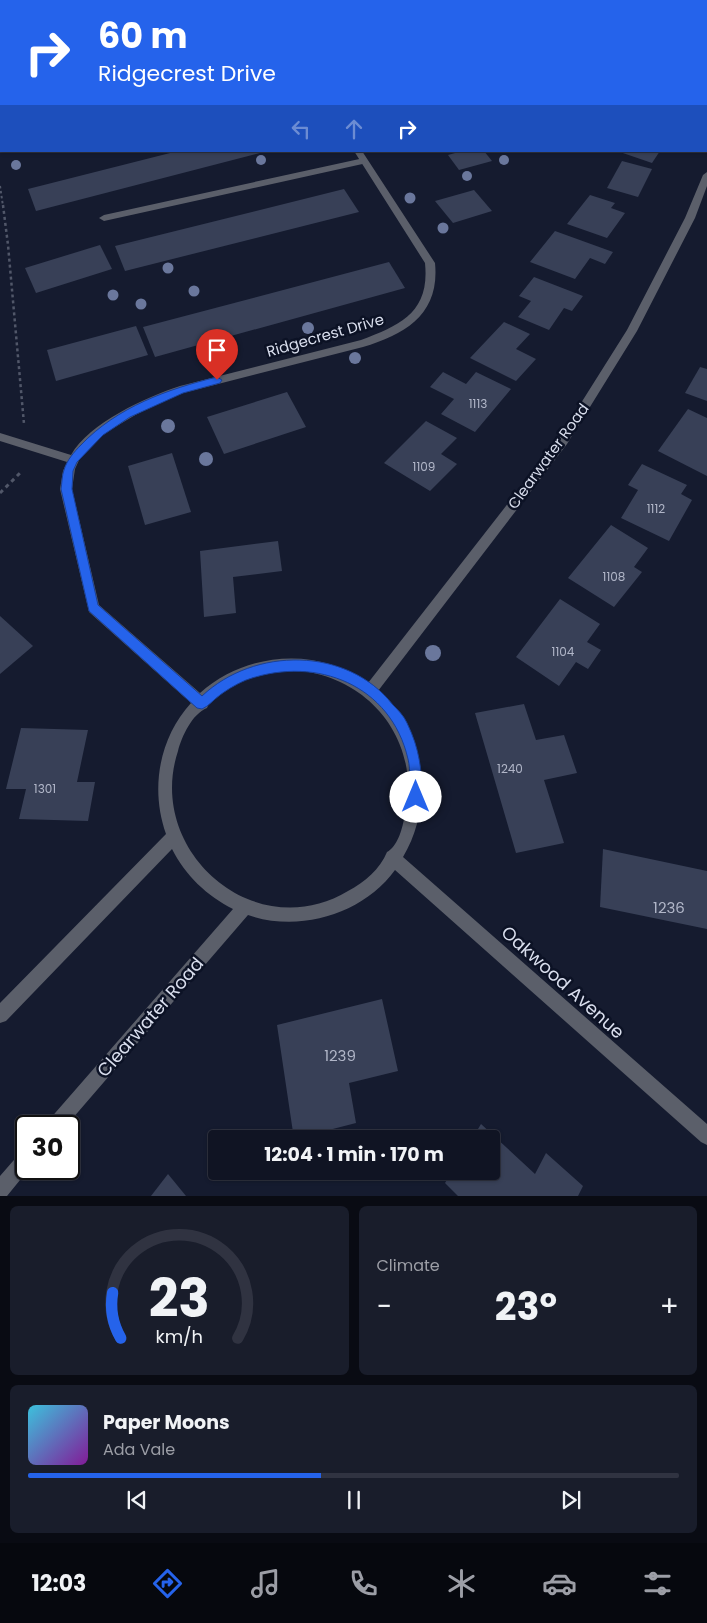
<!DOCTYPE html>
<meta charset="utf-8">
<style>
:root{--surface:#101423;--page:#191d2b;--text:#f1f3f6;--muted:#9c9ea6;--line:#303341;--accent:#2563eb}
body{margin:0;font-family:Poppins,sans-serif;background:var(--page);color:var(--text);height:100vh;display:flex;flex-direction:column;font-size:19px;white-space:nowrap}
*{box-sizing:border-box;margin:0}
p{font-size:16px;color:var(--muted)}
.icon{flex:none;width:28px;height:28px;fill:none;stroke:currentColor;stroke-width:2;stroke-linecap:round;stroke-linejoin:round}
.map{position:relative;height:1196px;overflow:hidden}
.panel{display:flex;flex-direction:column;gap:10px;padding:10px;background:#090b13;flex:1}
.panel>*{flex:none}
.banner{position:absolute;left:0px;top:0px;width:708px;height:152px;box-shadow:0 1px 4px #0004,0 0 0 1px var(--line);background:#2563eb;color:#fff;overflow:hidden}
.speed{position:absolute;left:15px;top:1115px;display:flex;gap:10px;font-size:25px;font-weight:700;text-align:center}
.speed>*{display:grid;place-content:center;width:65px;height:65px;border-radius:50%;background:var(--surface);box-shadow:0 1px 4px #0004,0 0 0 1px var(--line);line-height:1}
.speed .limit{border:2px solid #111;border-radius:8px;background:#fff;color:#111}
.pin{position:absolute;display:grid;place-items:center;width:42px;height:42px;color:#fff;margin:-51px -21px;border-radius:50% 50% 50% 0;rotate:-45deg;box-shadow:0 0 5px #0007}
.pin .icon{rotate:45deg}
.me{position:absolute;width:55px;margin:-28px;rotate:0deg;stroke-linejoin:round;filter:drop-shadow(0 0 4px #0008)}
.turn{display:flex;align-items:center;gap:18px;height:105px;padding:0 15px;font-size:22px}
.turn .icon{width:65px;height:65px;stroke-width:2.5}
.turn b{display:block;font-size:35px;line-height:42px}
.lanes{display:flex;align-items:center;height:48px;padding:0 15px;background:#0003;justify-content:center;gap:25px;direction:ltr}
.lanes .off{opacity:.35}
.big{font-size:38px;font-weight:700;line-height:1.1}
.panel .card{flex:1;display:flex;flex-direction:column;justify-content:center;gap:8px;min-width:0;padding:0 18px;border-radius:8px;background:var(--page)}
.panel .dial{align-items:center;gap:0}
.dial svg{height:130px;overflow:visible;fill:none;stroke:var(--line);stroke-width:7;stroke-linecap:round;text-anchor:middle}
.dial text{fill:var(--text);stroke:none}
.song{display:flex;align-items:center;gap:15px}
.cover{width:60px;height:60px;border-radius:8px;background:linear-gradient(135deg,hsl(190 70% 55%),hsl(290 70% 35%))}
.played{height:5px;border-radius:2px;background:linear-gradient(90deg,var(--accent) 45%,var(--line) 45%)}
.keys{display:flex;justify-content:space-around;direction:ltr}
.heat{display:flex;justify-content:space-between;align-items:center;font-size:28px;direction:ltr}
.panel .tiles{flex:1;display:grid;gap:10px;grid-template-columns:1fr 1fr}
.card:last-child{grid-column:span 2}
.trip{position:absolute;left:208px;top:1130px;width:292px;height:50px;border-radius:5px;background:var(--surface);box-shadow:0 1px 4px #0004,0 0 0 1px var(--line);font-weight:700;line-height:50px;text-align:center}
.menu{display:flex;height:80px;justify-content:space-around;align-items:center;background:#06080e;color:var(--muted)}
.menu .icon{width:35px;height:35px}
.menu .current{color:var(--accent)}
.menu b{font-size:22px;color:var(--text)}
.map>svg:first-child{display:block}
</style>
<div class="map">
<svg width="707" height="1196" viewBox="0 0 707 1196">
<rect width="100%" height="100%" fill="#151b2f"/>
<g fill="#384057">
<polygon points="178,151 264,152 36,211 28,189"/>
<polygon points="462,151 484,151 492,161 459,170 448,155"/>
<polygon points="617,151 660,151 652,163"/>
<polygon points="622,161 652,169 638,197 607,188"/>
<polygon points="344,189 359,212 125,271 115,246"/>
<polygon points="474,190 492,211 453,223 435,201"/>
<polygon points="590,195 615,203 611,208 625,213 607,238 567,224"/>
<polygon points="555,231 613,252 605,264 590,258 575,279 530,262"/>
<polygon points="100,245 112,269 36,293 25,268"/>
<polygon points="389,262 405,288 155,357 143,327"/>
<polygon points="534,277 583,296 572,311 564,308 549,330 518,317 531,301 519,296"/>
<polygon points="504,322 530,334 516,349 536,359 516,381 470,358"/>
<polygon points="136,326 148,355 56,381 47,350"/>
<polygon points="700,367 707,369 707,401 685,393"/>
<polygon points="443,372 466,384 476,372 511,389 475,432 441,414 454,399 430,387"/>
<polygon points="287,392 306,427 224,454 207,417"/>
<polygon points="688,409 707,418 707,476 658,451"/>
<polygon points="426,421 457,438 441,454 457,464 430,491 384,463"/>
<polygon points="172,453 191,512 145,525 128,466"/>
<polygon points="642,464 687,485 681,494 692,500 669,541 621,518 638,490 628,485"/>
<polygon points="611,525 648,548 634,567 642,572 614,607 568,578"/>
<polygon points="278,541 282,571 233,577 236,613 204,617 200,551"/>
<polygon points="560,599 600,624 587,642 601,650 588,669 576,662 559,686 516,657"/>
<polygon points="0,616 33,646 0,674"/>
<polygon points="524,704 536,740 564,735 577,773 544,780 564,843 516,853 475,713"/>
<polygon points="21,728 88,730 77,782 95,782 88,821 19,819 26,789 6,789"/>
<polygon points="603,849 707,871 707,929 600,907"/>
<polygon points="382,999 398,1071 349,1083 356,1123 294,1139 277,1025"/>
<polygon points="481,1124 535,1174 546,1153 583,1186 578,1196 458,1196 445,1183 452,1171 491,1171 491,1139 472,1139"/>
<polygon points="168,1174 186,1196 151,1196"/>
</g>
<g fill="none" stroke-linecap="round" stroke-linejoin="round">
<polyline stroke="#515769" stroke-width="2" stroke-dasharray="2.5 2.5" stroke-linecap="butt" points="0,186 3,206"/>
<polyline stroke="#515769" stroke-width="2.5" stroke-dasharray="3 3" stroke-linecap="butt" points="3,205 8,245 24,424"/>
<polyline stroke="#515769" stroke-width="3" stroke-dasharray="4 4" stroke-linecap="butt" points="0,493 22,471"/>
<g fill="#5b5f6a" fill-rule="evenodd">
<polygon points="220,0 228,0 229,1 221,1"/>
<polygon points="364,158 368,161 367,163 104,221 99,218 104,215"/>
</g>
<g fill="#5b5f6a" fill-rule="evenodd">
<path d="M354 151H362L435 263C440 313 407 334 363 347L183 393 169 399 137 414 105 433 91 445 80 458 75 469 72 489 99 605 200 693C246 652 317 646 368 683L559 438 627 330 685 218 703 175 707 172V186L695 218 637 331 567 444 378 691C425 733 435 803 403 857L707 1124V1145L701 1142 395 870C363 914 300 933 248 915L66 1126H46L49 1120 233 909C207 896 185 875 172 849L6 1021 0 1023V1003L166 834C150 789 159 738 191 703L89 612 60 489 63 471 67 462 0 441V433L71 455C89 423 146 397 180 386L361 340C401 325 430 312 425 263ZM290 670C368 673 424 741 404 819 402 830 397 847 387 852 380 869 365 882 348 891 255 947 145 851 178 751 182 736 192 714 207 708 219 680 262 671 290 670Z"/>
<polygon points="26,1150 26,1169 29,1169 7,1196 0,1196 0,1176 20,1153"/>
</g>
</g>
<g fill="#6a779c">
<circle cx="261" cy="160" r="5"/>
<circle cx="504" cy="160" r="5"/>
<circle cx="16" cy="165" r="5"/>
<circle cx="467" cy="176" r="5"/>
<circle cx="410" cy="198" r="5.5"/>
<circle cx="443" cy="228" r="5.5"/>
<circle cx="168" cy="268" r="5.5"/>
<circle cx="194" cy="291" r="5.5"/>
<circle cx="113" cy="295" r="5.5"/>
<circle cx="141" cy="304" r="5.5"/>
<circle cx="308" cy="328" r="6"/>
<circle cx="355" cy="358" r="6"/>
<circle cx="168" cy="426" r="7"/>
<circle cx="206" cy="459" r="7"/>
<circle cx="433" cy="653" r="8"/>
</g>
<path fill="#2563eb" stroke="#184099" d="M217 377 222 380 220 383 183 393 130 417 103 435 77 462 73 471 72 489 98 605 202 696C254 647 347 646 393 705 398 710 404 716 407 723 420 750 421 768 423 797L421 801 416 803 412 801 410 797C409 785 411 771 408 759 391 685 317 656 249 679 240 682 228 689 220 695 213 700 209 706 202 709L197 708 89 611 61 489C62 483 62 475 64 470 67 460 74 452 81 445 117 407 168 389 217 377Z"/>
<g text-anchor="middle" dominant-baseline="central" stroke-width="5" stroke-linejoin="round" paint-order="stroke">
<g font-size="12" fill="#b1b6c8">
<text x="478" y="403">1113</text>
<text x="424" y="466">1109</text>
<text x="656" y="508">1112</text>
<text x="614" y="576">1108</text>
<text x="563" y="651">1104</text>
<text x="510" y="768">1240</text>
<text x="45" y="788">1301</text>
</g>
<g font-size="15" fill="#d9deed" stroke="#0c1225">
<text transform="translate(325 335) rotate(-16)">Ridgecrest Drive</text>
<text transform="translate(548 456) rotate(-54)">Clearwater Road</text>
</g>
<g font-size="15" fill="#b1b6c8">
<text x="669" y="907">1236</text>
<text x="340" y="1055">1239</text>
</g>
<g font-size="18" fill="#d9deed" stroke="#0c1225">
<text transform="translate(563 982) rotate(42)">Oakwood Avenue</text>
<text transform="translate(150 1017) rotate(-49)">Clearwater Road</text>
</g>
</g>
</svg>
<div class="speed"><div class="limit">30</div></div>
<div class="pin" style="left:217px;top:380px;background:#d93025"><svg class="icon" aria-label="arrive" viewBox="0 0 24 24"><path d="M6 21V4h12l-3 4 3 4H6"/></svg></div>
<svg class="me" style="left:416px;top:797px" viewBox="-20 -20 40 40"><circle r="19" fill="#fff"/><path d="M0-13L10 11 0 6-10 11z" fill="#2563eb"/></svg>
<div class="trip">12:04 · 1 min · 170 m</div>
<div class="banner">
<div class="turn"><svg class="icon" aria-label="right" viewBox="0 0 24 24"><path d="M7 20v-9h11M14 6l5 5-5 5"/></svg><div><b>60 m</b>Ridgecrest Drive</div></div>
<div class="lanes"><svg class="icon off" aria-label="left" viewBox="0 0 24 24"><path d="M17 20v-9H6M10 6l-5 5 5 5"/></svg><svg class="icon off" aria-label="ahead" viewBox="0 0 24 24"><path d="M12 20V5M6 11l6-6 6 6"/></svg><svg class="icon" aria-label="right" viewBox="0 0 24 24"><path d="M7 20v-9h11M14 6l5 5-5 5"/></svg></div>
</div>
</div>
<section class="panel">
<div class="tiles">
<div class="card dial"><svg viewBox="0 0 100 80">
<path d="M14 69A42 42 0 1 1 86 69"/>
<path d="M14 69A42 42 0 0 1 9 41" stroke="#2563eb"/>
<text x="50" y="56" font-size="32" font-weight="700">23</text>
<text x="50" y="72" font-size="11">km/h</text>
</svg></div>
<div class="card"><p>Climate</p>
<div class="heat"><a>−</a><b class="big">23°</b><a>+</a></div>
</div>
<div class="card">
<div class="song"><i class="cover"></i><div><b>Paper Moons</b><p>Ada Vale</p></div></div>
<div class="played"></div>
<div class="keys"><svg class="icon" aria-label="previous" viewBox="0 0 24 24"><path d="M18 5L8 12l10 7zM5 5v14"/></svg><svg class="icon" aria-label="pause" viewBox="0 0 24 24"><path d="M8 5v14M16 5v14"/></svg><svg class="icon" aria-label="next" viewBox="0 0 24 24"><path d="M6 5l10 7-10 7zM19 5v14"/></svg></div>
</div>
</div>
</section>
<nav class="menu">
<b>12:03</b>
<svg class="icon current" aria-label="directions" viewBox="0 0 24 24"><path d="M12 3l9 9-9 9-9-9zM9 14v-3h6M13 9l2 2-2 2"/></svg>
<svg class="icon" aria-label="music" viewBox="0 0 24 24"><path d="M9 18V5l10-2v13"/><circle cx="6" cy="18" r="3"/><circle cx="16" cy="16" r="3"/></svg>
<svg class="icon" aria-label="phone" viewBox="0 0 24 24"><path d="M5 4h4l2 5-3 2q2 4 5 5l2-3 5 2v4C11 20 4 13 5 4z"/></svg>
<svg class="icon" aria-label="climate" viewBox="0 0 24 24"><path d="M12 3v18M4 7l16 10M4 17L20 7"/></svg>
<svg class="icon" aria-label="car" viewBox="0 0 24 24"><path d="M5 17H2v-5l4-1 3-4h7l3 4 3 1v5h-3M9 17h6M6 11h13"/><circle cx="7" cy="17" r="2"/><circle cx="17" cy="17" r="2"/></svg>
<svg class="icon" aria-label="filters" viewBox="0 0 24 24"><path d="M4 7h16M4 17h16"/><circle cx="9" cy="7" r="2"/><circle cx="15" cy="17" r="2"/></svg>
</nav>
